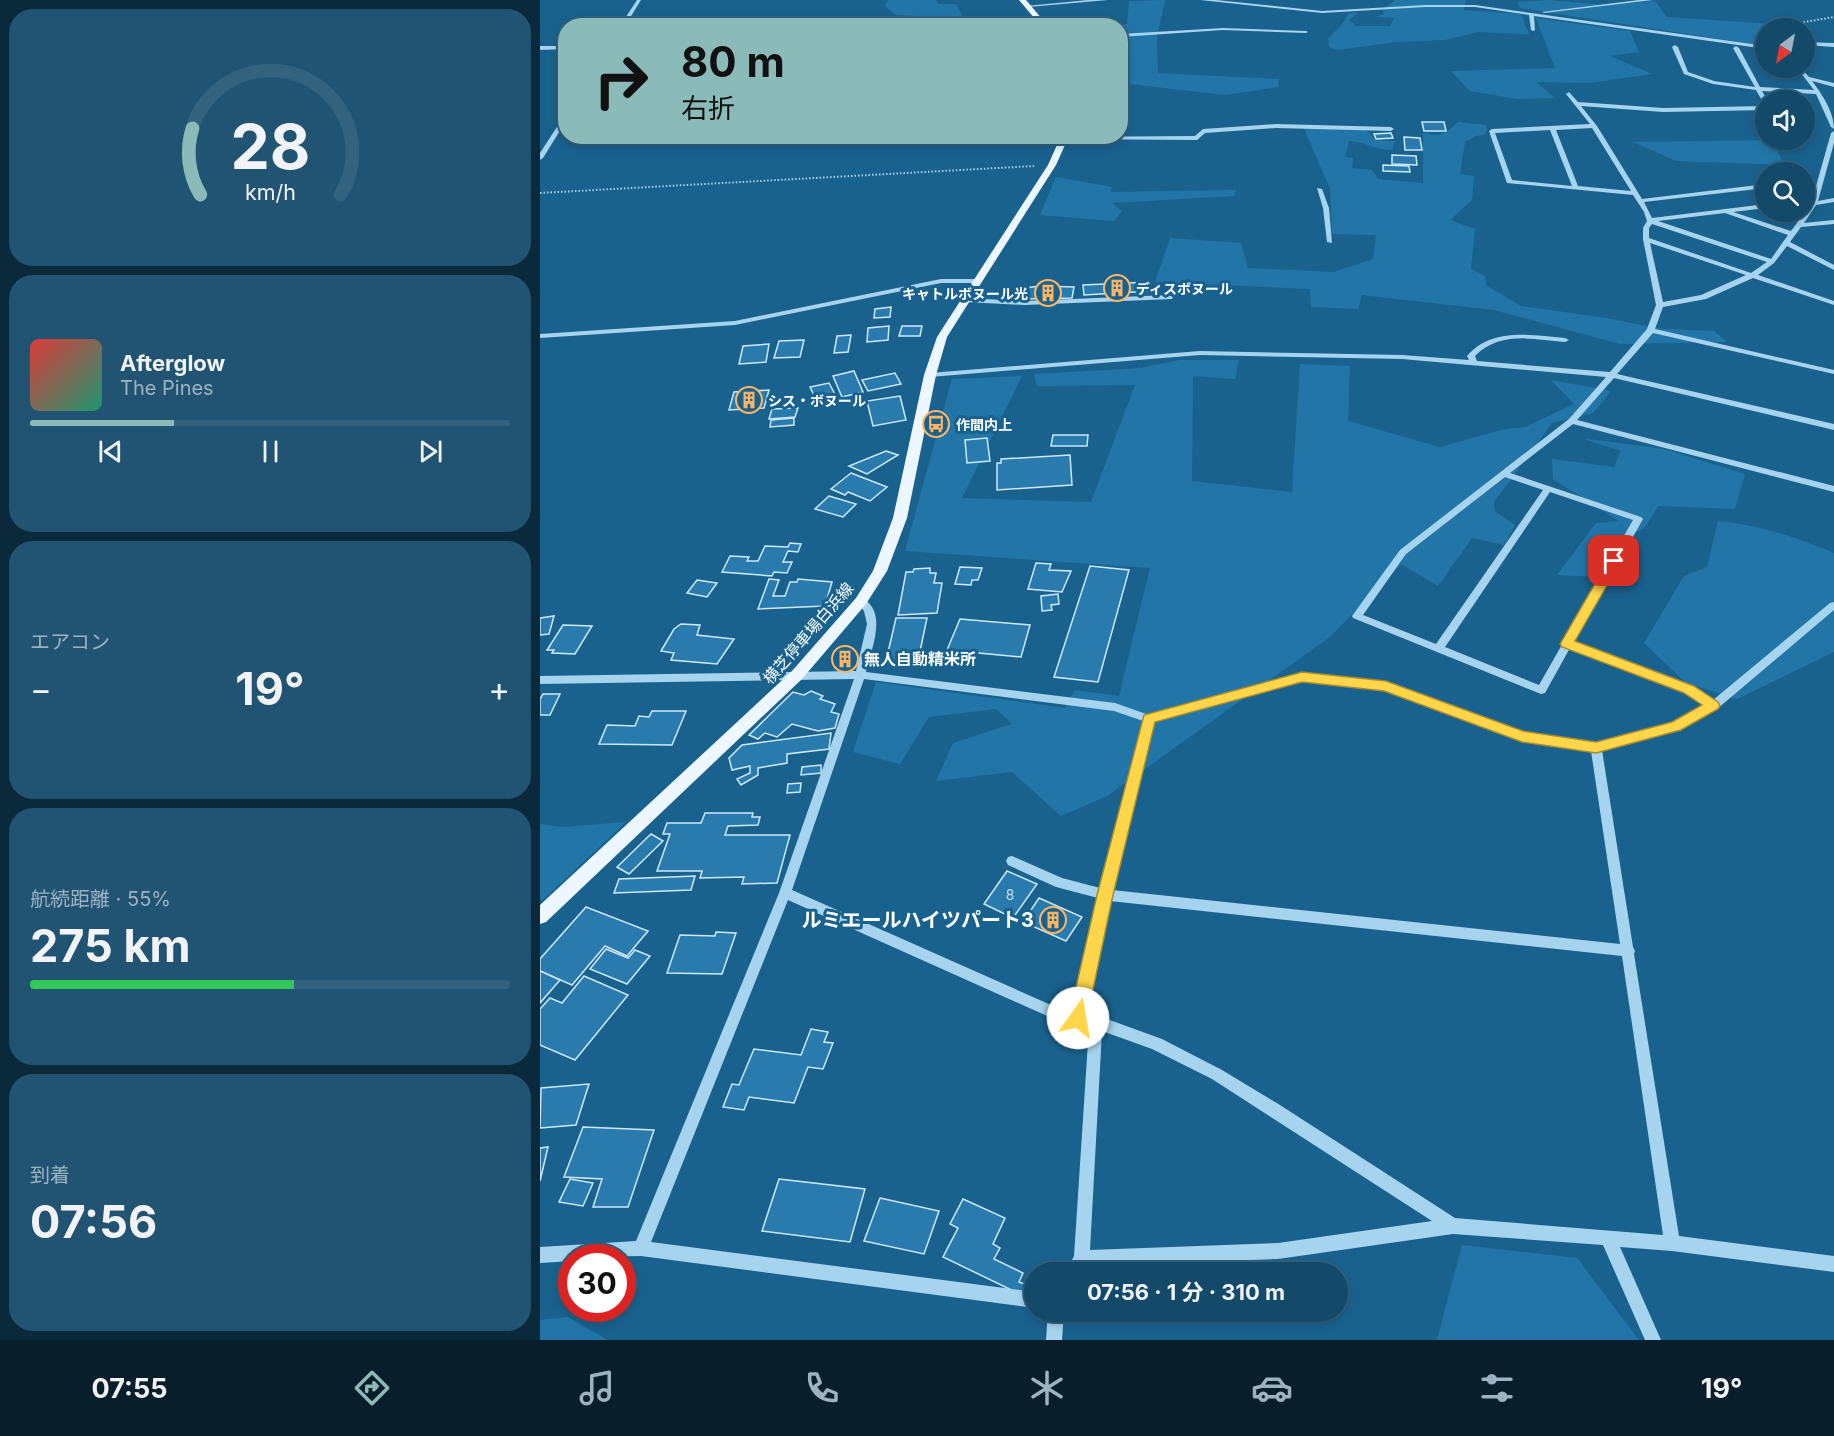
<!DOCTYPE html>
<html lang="ja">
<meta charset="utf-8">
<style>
:root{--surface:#134a6a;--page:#205472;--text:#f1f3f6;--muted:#9db3c1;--line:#32627e;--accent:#8bbbb9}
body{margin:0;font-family:Inter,"Noto Sans JP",sans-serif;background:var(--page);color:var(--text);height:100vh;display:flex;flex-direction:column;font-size:22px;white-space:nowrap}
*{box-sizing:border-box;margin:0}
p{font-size:20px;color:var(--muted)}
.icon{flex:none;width:33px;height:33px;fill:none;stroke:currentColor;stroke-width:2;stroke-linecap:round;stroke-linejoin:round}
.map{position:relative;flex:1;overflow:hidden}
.sheet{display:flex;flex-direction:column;gap:9px;padding:9px;background:#0a293a;width:540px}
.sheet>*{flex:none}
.banner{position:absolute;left:18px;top:18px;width:570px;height:126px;border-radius:24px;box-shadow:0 3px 9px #0003,0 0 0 2px var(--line);background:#8bbbb9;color:#111;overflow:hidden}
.needle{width:39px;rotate:212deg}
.tools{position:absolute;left:1215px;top:18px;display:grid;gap:12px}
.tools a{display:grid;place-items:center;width:60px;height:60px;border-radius:50%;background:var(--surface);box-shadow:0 3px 9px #0003,0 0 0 2px var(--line);font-size:30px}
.speed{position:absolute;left:18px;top:1244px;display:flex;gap:12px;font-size:30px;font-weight:700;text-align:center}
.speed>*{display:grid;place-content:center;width:78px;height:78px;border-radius:50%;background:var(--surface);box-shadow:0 3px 9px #0003,0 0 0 2px var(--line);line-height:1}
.speed .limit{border:9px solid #d22;background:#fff;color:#111}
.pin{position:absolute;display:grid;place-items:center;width:51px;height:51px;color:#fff;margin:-26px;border-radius:12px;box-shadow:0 3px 9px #0006}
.me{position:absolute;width:66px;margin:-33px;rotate:13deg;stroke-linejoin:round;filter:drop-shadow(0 0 4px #0008)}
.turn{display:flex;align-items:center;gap:21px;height:126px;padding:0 24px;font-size:27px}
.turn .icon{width:78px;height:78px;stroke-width:2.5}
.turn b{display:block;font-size:42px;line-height:51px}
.big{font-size:45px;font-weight:700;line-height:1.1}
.sheet .tile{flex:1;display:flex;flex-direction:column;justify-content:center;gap:9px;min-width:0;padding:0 21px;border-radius:24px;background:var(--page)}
.sheet .dial{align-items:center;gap:0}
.dial svg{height:156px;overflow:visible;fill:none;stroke:var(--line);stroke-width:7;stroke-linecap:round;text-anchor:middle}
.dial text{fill:var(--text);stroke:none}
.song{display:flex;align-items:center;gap:18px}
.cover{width:72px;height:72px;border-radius:9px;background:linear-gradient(135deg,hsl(0 70% 55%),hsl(160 70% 35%))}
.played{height:6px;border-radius:3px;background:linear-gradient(90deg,var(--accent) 30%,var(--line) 30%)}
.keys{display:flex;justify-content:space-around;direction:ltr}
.heat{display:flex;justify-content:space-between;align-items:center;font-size:33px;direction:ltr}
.charge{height:9px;border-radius:4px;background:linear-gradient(90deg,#34c759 55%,var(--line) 0)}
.trip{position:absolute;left:484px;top:1262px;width:324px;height:60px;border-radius:30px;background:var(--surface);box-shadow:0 3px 9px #0003,0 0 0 2px var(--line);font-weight:700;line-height:60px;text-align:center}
.menu{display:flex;height:96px;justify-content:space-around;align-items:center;background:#081e2a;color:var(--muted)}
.menu .icon{width:42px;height:42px}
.menu .selected{color:var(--accent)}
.menu b{font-size:27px;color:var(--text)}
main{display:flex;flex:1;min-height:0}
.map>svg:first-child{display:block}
</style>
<main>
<section class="sheet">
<div class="tile dial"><svg viewBox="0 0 100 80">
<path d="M14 69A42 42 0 1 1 86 69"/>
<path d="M14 69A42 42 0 0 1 10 35" stroke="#8bbbb9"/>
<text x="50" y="56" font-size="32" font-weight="700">28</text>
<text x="50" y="72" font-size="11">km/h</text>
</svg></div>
<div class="tile">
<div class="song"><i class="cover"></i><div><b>Afterglow</b><p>The Pines</p></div></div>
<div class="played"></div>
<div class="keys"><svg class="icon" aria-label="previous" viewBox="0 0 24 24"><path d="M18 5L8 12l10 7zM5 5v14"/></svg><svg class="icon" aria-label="pause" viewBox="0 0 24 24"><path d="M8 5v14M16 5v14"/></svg><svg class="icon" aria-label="next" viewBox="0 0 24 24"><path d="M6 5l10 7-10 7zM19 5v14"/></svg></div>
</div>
<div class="tile"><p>エアコン</p>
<div class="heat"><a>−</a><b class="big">19°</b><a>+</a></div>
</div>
<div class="tile"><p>航続距離 · 55%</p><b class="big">275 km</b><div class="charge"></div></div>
<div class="tile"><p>到着</p><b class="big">07:56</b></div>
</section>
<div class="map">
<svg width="1294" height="1340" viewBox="0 0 1294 1340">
<rect width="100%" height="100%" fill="#19628e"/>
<g fill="#2276a7">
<polygon points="348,0 396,0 399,4 416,4 427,25 376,25 375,16 356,15 345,6"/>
<polygon points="625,0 617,37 618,73 739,79 738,87 685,95 581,83 580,26 573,26 587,24 589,1"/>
<polygon points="855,0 926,0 924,10 981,14 989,34 938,32 905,40 856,42 797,50 789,47 788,39 803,23 809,13 818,13 809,20 816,26 850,26 854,18 835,17 844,14 843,10"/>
<polygon points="1009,0 1065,5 1115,1 1127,17 1233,24 1234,28 1226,28 1225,46 980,8 977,2"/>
<polygon points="996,18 1090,31 1099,52 1070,56 1112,74 1049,83 996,82 1015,98 977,99 930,91 911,71 1015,68"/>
<path d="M918 122 946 125 947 131 944 135 936 136 925 142 920 174 934 176 932 200 910 220 935 229 931 269 945 276 947 286 981 306 1060 317 1123 329 1174 331 1187 342 1080 344 954 310 822 295 818 309 771 307 770 289 615 282 630 238 701 243 708 268 794 272 833 259 836 235 792 234 790 189 764 128 825 129 836 140 855 141 852 150C834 150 827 142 809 141L805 157 813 158 812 168 832 170 838 179 883 183V133C903 137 904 135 918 122Z"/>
<polygon points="1232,140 1244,165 1136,161 1093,142"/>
<polygon points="516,177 572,187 570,192 696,190 694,196 572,203 582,211 574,221 500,215"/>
<polygon points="639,360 699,360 695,379 653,376 652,481 752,492 760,364 810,366 808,421 900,447 961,430 985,427 1034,404 1011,380 1071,391 1053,413 1012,423 954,502 955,511 975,525 964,545 932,538 898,586 861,564 790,637 567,796 521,816 472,772 396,781 413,743 472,724 456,709 389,717 360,764 313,752 336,682 525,708 535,690 579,696 610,568 365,551 412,379 482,376 422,498 551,502 595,385 497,386 494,374 601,368"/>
<polygon points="1041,438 1124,449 1205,474 1195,509 1118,506 1105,528 1079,539 1082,578 1017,575 1056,523 1079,521 1013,479 1012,459 1074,467 1081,451"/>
<path d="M1178 521C1218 525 1257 537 1294 553V652L1197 699 1146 683 1104 643 1144 576 1167 567Z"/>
<polygon points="86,822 3,900 0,900 0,824 22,827"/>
<polygon points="922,1245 1037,1258 1099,1340 897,1340"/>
<polygon points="28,1317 67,1340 0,1340 0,1320"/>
</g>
<g fill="#287bac" stroke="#cce9fa" stroke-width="1.5">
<polygon points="882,122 904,122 906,131 884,131"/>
<polygon points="851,133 853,138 836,139 834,134"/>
<polygon points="864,137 880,138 882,150 865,150"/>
<polygon points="852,155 876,156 877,165 852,164"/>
<polygon points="843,165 869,166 870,172 843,171"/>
<polygon points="609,282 611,291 544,295 543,285"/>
<polygon points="501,286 534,287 532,298 482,299 484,288"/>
<polygon points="351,307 350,317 334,318 335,309"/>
<polygon points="349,326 348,340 327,342 328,328"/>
<polygon points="362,326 382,326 380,336 359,336"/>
<polygon points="311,335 308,352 294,353 297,336"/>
<polygon points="264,340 260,357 234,358 239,341"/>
<polygon points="229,344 226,362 199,364 203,346"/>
<polygon points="314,371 323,392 302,397 293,376"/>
<polygon points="355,373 361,384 328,391 322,380"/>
<polygon points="289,383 297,398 278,403 270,387"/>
<polygon points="229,390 224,408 189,410 194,392"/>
<polygon points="360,396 366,420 333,426 327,401"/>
<polygon points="258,408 255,417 229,419 232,409"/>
<polygon points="254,418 254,425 230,427 231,420"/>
<polygon points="513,435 548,435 547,446 511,446"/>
<polygon points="447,438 450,461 427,463 425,440"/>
<polygon points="346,451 358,455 327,474 309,466"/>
<polygon points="530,455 532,485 457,490 457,463 461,463 461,459"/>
<polygon points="311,473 347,487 330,501 308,492 305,495 291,489"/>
<polygon points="289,496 316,504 303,517 275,509"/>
<polygon points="250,543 261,544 258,552 248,551 243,562 252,562 247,573 234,572 232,576 182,572 190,556 209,557 207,561 218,561 225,546 248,547"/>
<polygon points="496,563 511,564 509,570 531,571 522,592 488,589"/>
<polygon points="550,566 589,570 558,682 514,677"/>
<polygon points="420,567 442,568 438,580 432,580 431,585 415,584"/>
<polygon points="390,568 390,573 396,573 394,583 402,583 397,613 358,615 366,572 373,572 374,569"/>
<polygon points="229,579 239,580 233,596 245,596 250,582 257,582 258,579 292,582 285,606 218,609"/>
<polygon points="157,580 177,583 167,597 147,593"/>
<polygon points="518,594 519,604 511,605 512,610 502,611 501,596"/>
<polygon points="14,616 9,634 0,635 0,618"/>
<polygon points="356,618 387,618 378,661 368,660 366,666 351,666 353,661 346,661"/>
<polygon points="420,619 490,625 481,657 407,650"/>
<polygon points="141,624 160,625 157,635 194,639 177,664 131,660 134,653 121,651 134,629"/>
<polygon points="23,625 52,626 35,654 12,653 14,650 7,650"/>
<polygon points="301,652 313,652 309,665 297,665"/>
<polygon points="271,691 283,696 280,699 295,704 291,712 299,714 295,728 278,731 252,724 237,737 225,733 218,739 209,735 253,692 264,695"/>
<polygon points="3,694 20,694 10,715 0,715 0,699"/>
<polygon points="112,711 146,711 132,745 59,744 67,725 95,726 99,716 109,717"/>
<polygon points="291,733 289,749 247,754 247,763 218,768 218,775 201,785 197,779 210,773 210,766 192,770 189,758 202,745"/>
<polygon points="281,765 281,773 261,775 262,767"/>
<polygon points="261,783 260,792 247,793 248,784"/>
<polygon points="165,813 213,813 212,817 220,817 218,825 188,826 185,835 250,835 237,883 202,884 204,877 160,878 162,871 117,871 130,834 123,834 127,823 161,823"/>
<polygon points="111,834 123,841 89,874 77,867"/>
<polygon points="467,871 497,884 473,918 444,904"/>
<polygon points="155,876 151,890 74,893 79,879"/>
<polygon points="499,898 542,917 526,941 483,922"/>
<polygon points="46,907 108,931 87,956 65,946 32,985 0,971 0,959"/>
<polygon points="176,932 196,933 182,974 127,973 140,935 175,936"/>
<polygon points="66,949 88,958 95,950 110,956 87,984 50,969"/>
<polygon points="0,971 20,980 0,1003"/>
<polygon points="44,976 88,995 35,1060 0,1045 0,1009 10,998 22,1003"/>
<polygon points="271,1029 288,1032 284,1042 293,1043 283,1069 268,1067 254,1103 209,1097 204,1110 183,1107 192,1084 199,1085 214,1049 261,1055"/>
<polygon points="49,1084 36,1125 0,1128 1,1088"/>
<polygon points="43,1127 114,1130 88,1207 53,1207 62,1179 24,1177"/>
<polygon points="8,1147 0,1181 0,1148"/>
<polygon points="30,1179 53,1183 43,1206 19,1202"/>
<polygon points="239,1179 325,1189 310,1242 222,1231"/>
<polygon points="340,1198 399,1211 384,1254 324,1241"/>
<polygon points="423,1199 465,1218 453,1244 460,1248 454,1259 483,1273 479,1282 487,1285 482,1295 403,1257 418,1228 410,1224"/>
</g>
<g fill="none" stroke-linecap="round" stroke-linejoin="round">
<g stroke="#a6d4ee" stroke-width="2" stroke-dasharray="1.5 2" stroke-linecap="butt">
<polyline points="1244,28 1247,25 1294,17"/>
<polyline points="0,193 494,166"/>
</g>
<g fill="#a6d4ee" fill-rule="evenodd">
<polygon points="97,0 101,0 85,26 80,26"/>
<polygon points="548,0 568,0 488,7 486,6"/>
<polygon points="660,0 676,0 782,11 885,5 935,5 1226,46 1226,49 994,16 995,30 993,31 991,30 989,15 935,7 885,7 782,13"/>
<polygon points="1099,0 1113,0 1004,13 1002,12"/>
<polygon points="683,28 766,31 768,32 766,33 683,30 580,37 580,34"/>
<polygon points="1264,42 1294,43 1294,47 1264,45"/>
<path d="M1135 45 1138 47 1148 72 1174 81 1215 87 1193 48 1196 46 1199 48 1220 87 1274 90 1257 68H1261L1269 77 1294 83V87L1272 81C1282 94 1294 112 1294 129L1291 127 1276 94 1222 91 1227 100H1226V105L1224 104 1216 90 1173 84 1144 74 1132 47Z"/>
<polygon points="0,46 26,46 26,49 0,50"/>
<path d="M1029 92 1038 102 1123 108 1226 106V110L1123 112 1041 106 1057 126 1102 199 1226 184V188L1104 202 1112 218 1226 204V208L1193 212 1251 231 1271 204 1291 133 1294 131V143L1278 201 1294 198V202L1276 205 1264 223 1294 220V224L1261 227 1250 242 1294 265V270L1247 246 1234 263 1218 275 1294 301V305L1213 278 1166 299 1123 307 1115 329 1294 370V374L1113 333 1077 374 1294 424V430L1074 378 1037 420 1294 486V492L1033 424 970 473 1101 517 1103 519 1034 642 1153 686 1173 700 1290 603 1294 602V610L1177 709 1140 729 1062 750 1093 947 1095 951 1094 954 1139 1236 1294 1256V1272L1132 1251 1080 1247 1121 1340H1105L1063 1245 913 1234 738 1259 546 1266 543 1272H526L534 1256 549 1027 514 1019 248 900 111 1242 495 1292V1308L101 1256 32 1257V1261L0 1263V1247L96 1241 239 893 314 679 0 684V676L316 671 327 624 324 611 316 601 321 598C349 610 331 650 326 672L575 703 609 715 762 673 846 682 983 733 1056 743 1133 723 1165 706 1145 692 1030 648 1005 693 1001 694 813 618 812 616 860 550 1029 419 1066 377 862 359 660 355 390 377 386 375 390 373 660 351 862 355 929 360 927 356C952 327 991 335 1025 338L1029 340 1025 342C993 339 960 331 935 356L937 361 1070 372 1107 329 1116 305 1103 239V228L1107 221 1104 212 1093 195 967 183 949 131 952 129 1050 124 1026 94ZM1052 128 1091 191 1038 186 1016 130ZM1010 130 1032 186 972 180 955 133ZM1185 213 1248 235 1231 259 1118 221ZM1112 224 1227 262 1211 273 1109 238V228ZM1110 243 1206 275 1161 295 1123 302ZM965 477 1003 490 896 644 823 615 866 554ZM1010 492 1093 520 999 685 905 647ZM324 679 574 711 603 721 560 888 522 878 472 856 468 857 466 861 468 865 516 887 558 898 533 1011 520 1009 252 890ZM762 681 845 690 982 741 1051 751 1080 944 572 890 614 722ZM570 901 1082 956 1123 1235 915 1218 740 1105 682 1070 622 1039 556 1015 546 1014ZM562 1031 612 1049 672 1079 892 1221 738 1243 550 1250Z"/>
<polygon points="26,113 26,121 3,158 0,160 0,153"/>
<polygon points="736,124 851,127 854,129 851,131 736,128 665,133 657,140 525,139 522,137 655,136 663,129"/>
<polygon points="777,188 782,189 789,208 792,243 787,242 783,208"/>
<polygon points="401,279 437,279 441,281 437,283 401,283 195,325 0,338 0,334 195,321"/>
<polygon points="629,295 633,297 632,299 485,305 425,302 421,300 425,298 485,301"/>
<polygon points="508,1311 524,1311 522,1340 506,1340"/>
</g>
<g fill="#edf7ff" fill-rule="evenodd">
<polygon points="479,0 486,0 508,26 501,26"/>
<polygon points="521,136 529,136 516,165 407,337 396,375 367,518 347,571 326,604 262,679 6,922 0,924 0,905 252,671 316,598 333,571 353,518 384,375 397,337 508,165"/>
</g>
</g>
<polygon fill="#ffd54a" stroke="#a68a30" stroke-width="1.5" points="1074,556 1081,561 1035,641 1154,686 1178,702 1180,706 1178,709 1141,730 1056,753 982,742 844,691 762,682 615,722 573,895 547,1018 544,1024 538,1026 532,1024 529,1018 557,895 604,715 762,672 846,681 983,731 1056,742 1132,722 1162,705 1144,693 1022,647 1020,644 1068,561"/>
<defs>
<symbol id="building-ring" viewBox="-11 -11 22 22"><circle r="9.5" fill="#19628e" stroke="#ffb563" stroke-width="1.5"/><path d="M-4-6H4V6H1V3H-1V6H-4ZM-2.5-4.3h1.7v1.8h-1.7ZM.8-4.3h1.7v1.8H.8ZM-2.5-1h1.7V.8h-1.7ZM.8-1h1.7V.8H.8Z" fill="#ffb563"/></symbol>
<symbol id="bus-ring" viewBox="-11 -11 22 22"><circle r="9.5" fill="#19628e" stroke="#ffb563" stroke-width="1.5"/><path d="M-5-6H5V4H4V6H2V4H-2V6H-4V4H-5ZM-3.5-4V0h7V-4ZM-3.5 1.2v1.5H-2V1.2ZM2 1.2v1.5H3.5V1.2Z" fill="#ffb563"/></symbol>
</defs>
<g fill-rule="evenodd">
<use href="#building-ring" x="562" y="273" width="30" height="30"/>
<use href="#building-ring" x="493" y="278" width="30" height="30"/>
<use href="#building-ring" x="194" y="385" width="30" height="30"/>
<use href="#bus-ring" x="381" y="409" width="30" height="30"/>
<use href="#building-ring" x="290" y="644" width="30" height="30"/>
<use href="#building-ring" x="498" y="905" width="30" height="30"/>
</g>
<g text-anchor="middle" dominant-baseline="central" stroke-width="6" stroke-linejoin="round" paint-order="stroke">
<g font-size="14" font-weight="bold" fill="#fff" stroke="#19628e" text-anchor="start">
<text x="596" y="288">ディスボヌール</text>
<text x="488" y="293" text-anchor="end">キャトルボヌール光</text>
<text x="228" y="400">シス・ボヌール</text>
<text x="416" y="424">作間内上</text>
</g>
<g font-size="14" fill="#c9deea">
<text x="470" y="894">8</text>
</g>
<g font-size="16" fill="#fff" stroke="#19628e">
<text transform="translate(268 633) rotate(-49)">横芝停車場白浜線</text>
</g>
<g font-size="16" font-weight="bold" fill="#fff" stroke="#19628e" text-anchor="start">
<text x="324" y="659">無人自動精米所</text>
</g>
<g font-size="20" font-weight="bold" fill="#fff" stroke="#19628e" text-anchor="end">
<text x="494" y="920">ルミエールハイツパート3</text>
</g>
</g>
</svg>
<div class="tools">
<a><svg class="needle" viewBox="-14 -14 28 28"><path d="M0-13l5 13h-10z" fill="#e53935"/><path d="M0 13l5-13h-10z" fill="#9db3c1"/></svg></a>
<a><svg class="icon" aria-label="sound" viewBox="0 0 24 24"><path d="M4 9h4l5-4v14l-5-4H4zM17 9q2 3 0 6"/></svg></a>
<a><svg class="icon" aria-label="search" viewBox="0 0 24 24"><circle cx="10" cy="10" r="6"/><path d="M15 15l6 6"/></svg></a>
</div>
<div class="speed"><div class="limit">30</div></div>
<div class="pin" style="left:1074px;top:561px;background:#d93025"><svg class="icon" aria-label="arrive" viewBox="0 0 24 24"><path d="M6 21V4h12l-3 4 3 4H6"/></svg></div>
<svg class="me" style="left:538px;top:1018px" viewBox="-20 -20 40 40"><circle r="19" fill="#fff"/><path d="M0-13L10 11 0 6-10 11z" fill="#ffd54a"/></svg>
<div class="trip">07:56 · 1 分 · 310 m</div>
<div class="banner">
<div class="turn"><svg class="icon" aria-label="right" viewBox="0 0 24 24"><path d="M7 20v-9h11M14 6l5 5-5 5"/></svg><div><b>80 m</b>右折</div></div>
</div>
</div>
</main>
<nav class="menu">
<b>07:55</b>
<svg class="icon selected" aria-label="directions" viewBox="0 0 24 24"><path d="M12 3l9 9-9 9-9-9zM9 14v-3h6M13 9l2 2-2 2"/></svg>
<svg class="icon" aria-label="music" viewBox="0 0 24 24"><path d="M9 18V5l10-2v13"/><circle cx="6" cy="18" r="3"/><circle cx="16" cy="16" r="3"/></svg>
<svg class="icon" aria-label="phone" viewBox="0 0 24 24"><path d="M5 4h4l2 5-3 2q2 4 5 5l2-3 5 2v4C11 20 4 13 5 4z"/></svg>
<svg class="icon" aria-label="climate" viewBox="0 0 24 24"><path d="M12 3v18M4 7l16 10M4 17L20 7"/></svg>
<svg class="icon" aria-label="car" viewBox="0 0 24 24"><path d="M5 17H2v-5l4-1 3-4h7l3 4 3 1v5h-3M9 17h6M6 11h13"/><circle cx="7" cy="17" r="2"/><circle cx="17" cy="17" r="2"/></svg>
<svg class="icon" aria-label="filters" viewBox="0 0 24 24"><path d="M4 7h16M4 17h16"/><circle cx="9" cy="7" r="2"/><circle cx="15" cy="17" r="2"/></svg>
<b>19°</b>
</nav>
